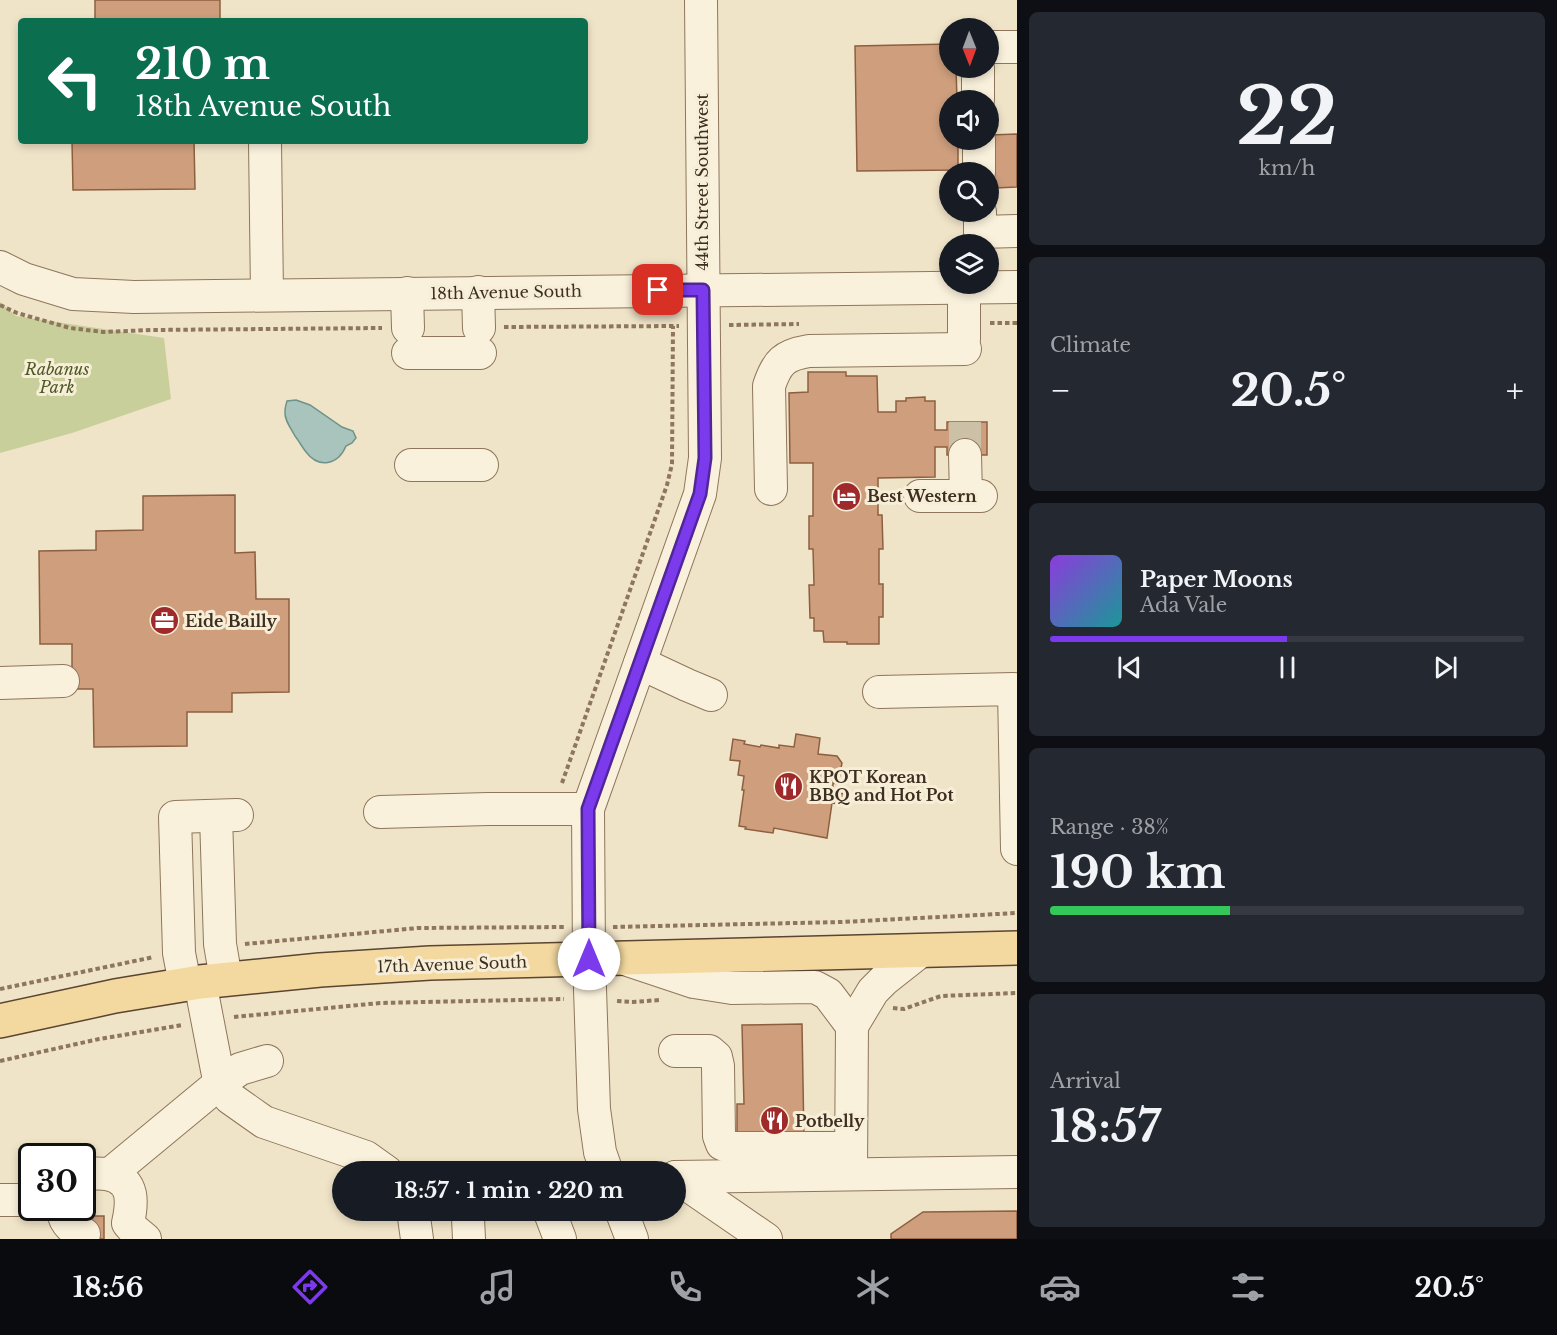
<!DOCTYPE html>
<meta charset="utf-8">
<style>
:root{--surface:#171b24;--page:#242831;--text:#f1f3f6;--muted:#9ea1a6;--line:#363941;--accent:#7c3aed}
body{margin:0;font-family:"Libre Baskerville",serif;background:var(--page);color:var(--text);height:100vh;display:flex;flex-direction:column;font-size:22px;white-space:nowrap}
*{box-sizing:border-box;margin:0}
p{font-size:20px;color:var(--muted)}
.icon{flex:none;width:33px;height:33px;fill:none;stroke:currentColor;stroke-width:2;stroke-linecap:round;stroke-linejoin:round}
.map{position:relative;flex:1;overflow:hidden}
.details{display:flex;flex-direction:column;gap:12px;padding:12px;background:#0d0f14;width:540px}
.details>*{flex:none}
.top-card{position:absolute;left:18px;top:18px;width:570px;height:126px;border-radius:6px;box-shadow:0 3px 9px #0003;background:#0b6e4f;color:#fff;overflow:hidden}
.needle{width:39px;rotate:179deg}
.fabs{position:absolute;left:939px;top:18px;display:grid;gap:12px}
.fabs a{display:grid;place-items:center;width:60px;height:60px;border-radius:50%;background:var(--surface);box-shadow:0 3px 9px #0003;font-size:30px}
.speed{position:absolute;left:18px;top:1143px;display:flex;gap:12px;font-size:30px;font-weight:700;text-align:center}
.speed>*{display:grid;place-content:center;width:78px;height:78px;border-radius:50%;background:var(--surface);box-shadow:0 3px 9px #0003;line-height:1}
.speed .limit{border:3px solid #111;border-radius:9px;background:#fff;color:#111}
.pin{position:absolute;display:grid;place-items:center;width:51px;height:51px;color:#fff;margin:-26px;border-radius:12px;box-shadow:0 3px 9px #0006}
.me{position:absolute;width:66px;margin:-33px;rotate:0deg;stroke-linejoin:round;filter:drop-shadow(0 0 4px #0008)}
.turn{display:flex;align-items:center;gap:21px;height:126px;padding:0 18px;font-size:27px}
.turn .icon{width:78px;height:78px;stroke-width:2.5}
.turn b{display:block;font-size:42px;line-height:51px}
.big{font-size:45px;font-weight:800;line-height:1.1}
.details .widget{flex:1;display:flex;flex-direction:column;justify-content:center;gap:9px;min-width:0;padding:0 21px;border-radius:9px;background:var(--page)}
.details .dial{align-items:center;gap:0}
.dial b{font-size:78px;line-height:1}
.song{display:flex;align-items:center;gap:18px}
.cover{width:72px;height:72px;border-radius:9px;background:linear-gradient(135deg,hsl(270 70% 55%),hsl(180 70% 35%))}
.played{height:6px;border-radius:3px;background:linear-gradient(90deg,var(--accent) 50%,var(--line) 50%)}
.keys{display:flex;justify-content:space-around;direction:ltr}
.heat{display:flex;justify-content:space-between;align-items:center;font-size:33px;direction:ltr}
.charge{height:9px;border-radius:4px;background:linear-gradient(90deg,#34c759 38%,var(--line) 0)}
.trip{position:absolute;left:332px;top:1161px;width:354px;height:60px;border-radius:30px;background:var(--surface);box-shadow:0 3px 9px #0003;font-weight:800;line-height:60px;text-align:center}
.tabs{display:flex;height:96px;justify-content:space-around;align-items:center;background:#090b0e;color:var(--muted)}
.tabs .icon{width:42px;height:42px}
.tabs .active{color:var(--accent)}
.tabs b{font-size:27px;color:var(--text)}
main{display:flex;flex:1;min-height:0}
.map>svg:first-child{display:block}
</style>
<main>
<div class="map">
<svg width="1017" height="1239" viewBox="0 0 1017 1239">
<rect width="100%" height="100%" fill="#f0e4c8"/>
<polygon fill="#c9cf9b" points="0,302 16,316 164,338 171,399 72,433 0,453"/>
<path fill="#a9c4bc" stroke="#6f938a" stroke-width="1.5" d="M296 400 310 405 342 427 353 431 356 438 352 443 346 446C338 465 319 469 306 452 302 447 299 441 295 436 291 428 284 420 285 411 285 407 286 405 287 401Z"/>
<g fill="#cf9f7d" stroke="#8d5f41" stroke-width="1.5">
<rect x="95" y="0" width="125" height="21"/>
<polygon points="950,44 950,68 956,68 957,100 950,100 950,140 958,140 958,170 857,171 855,46"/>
<polygon points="1017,134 1017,187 995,188 995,182 990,182 990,135"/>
<polygon points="72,141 194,141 195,189 73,190"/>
<polygon points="808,372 846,372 846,376 877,376 878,412 896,412 896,401 906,401 906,398 925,397 925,401 935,401 935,430 947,430 947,422 987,422 987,455 947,455 947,447 935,447 935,477 878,478 878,515 882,515 883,549 879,549 879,584 883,584 883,617 879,617 879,644 847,644 847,642 824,642 823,631 814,631 814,618 810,618 809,585 814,585 813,549 809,549 809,516 813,516 813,463 790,463 789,393 808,392"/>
<polygon points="235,495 235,553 255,552 256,599 289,599 289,692 232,693 232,712 187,712 187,746 94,747 93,689 72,689 72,644 40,644 39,551 96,550 96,531 143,530 143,496"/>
<polygon points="796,734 820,738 818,754 837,756 842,763 838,784 833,783 833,789 839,789 839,793 846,794 847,798 845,800 839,800 838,804 832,803 827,838 774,828 773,833 745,829 746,827 739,826 744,790 742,790 744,776 738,775 740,761 730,760 733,739 745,741 744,744 760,747 761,745 779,748 779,745 794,747"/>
<polygon points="802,1024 804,1140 737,1141 737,1104 744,1104 742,1025"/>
<polygon points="1017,1211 1017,1239 891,1239 891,1234 923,1212"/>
<rect x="84" y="1216" width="20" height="23"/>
</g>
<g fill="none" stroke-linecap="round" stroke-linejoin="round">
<polyline stroke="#ccc0a6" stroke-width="32" stroke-dasharray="32 16" stroke-linecap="butt" points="965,422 965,455"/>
<defs>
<g id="minor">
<polyline points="988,47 1017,47"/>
<polyline points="978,68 978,100"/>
<polyline points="979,140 979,172"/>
<polyline points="265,141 267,295"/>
<polyline points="980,212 980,232 1017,231"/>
<polyline points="0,267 24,279 73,294 134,297 1017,287"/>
<polyline points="964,287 964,339"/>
<polyline points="478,292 479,328"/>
<polyline points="407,293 408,328"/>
<polyline points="408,353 480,353"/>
<polyline points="965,455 966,496"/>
<polyline points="411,465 482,465"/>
<path d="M771 489 769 386C777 362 784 355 809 351L965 349"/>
<polyline points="920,496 981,496"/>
<polyline points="640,663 687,685 711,695"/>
<polyline points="0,683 63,681"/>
<polyline points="879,692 1014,689 1017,849"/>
<polyline points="380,812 488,809 588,809"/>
<polyline points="216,816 220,944 226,979"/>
<polyline points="628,960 694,982 732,988 815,987 828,994 852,1026"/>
<polyline points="200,982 217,1070 220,1083 230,1098 264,1122 366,1157 387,1172"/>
<polyline points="185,984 179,953 175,817 237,815"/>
<polyline points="675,1051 709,1051 716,1057 718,1066 719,1136 722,1144 731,1148 851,1148"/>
<polyline points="851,1169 852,1026 873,991 884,980 922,950"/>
<polyline points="607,1172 600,1152 594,1109 589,959 588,809 700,494 705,458 701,0"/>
<polyline points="110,1174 220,1083 240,1069 267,1061"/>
<path d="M82 1175C100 1172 125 1172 130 1194 132 1204 130 1214 128 1223L133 1229 145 1239"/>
<polyline points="675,1177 1017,1172"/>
<polyline points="676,1177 766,1239"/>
<polyline points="0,1200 32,1200"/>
<path d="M62 1208C64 1221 71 1230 84 1234"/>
<polyline points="413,1210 417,1239"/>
<polyline points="549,1210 560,1239"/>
<polyline points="621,1210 632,1239"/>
<polyline points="468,1218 469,1239"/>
</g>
<polyline id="major" points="0,1021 115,996 200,982 320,970 430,963 1017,948"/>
</defs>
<use href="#minor" stroke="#8d765c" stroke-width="34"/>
<use href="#major" stroke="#5b4430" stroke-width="36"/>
<g stroke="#8d765c" stroke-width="4" stroke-dasharray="4.5 3" stroke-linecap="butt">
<polyline points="0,305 17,313 70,328 103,332 151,330 382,328"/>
<polyline points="990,323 1017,323"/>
<polyline points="729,325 799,324"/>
<polyline points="504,327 679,326"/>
<polyline points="562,783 667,485 672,464 673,326"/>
<polyline points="613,927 841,922 1017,913"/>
<polyline points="245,944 418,928 564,927"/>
<polyline points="0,989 154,957"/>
<polyline points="617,1001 632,1002 660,1000"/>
<polyline points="893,1008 904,1009 941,996 1017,993"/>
<polyline points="234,1017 380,1003 564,999"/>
<polyline points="0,1061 99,1039 182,1025"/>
</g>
<use href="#minor" stroke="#faf1dc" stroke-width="32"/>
<use href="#major" stroke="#f3d9a0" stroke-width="33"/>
</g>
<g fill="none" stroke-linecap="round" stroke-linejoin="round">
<defs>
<polyline id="route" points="589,959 588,809 700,494 705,458 703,290 658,290"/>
</defs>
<use href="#route" stroke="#51269a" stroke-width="15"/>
<use href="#route" stroke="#7c3aed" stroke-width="10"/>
</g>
<defs>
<symbol id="hotel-disc" viewBox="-11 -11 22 22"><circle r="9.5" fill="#9e2a2b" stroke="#f7eed8"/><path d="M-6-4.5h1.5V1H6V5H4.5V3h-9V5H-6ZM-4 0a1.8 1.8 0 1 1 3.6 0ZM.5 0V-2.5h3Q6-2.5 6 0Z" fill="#fff"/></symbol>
<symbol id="office-disc" viewBox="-11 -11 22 22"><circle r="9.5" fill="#9e2a2b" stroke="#f7eed8"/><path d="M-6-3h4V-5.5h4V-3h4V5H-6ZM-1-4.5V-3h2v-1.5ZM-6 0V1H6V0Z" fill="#fff"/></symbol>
<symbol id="restaurant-disc" viewBox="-11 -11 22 22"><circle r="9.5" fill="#9e2a2b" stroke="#f7eed8"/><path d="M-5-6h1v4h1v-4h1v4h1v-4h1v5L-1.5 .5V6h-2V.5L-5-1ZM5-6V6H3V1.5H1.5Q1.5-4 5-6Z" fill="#fff"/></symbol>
</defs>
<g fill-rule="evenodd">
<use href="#hotel-disc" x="830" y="480" width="33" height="33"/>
<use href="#office-disc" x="148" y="604" width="33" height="33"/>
<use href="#restaurant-disc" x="772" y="770" width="33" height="33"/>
<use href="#restaurant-disc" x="758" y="1104" width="33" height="33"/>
</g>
<g text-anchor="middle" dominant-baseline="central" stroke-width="6" stroke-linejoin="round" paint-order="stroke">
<g font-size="16" fill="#3d2e20" stroke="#f7eed8">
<text transform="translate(702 182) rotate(-90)">44th Street Southwest</text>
<text transform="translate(506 292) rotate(-1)">18th Avenue South</text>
<text transform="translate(452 964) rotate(-2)">17th Avenue South</text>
</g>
<g font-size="16" font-style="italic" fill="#4d5a26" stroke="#f7eed8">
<text x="57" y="369">Rabanus<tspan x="57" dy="18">Park</tspan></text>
</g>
<g font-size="16" font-weight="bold" fill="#3d2e20" stroke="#f7eed8" text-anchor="start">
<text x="867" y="496">Best Western</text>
<text x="185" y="621">Eide Bailly</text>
<text x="809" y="777">KPOT Korean<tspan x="809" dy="18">BBQ and Hot Pot</tspan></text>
<text x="795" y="1121">Potbelly</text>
</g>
</g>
</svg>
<div class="fabs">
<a><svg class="needle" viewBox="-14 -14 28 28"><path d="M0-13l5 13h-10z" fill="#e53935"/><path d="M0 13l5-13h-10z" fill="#9ea1a6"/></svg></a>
<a><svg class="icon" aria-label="sound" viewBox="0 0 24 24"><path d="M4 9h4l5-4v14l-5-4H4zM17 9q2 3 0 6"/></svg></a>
<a><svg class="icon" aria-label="search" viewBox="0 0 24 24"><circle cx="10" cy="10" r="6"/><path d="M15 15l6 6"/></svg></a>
<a><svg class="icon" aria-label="layers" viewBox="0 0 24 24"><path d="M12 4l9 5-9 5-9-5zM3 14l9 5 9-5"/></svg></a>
</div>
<div class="speed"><div class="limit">30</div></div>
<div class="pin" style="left:658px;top:290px;background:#d93025"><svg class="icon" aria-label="arrive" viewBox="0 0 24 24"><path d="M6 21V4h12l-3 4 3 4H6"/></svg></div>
<svg class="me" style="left:589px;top:959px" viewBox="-20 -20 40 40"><circle r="19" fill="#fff"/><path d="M0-13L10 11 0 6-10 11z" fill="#7c3aed"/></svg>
<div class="trip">18:57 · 1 min · 220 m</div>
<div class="top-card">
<div class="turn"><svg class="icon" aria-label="left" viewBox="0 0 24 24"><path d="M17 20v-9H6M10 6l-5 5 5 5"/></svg><div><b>210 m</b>18th Avenue South</div></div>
</div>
</div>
<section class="details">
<div class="widget dial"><b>22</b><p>km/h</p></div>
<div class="widget"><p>Climate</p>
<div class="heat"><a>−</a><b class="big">20.5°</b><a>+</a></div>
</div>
<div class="widget">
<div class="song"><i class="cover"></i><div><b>Paper Moons</b><p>Ada Vale</p></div></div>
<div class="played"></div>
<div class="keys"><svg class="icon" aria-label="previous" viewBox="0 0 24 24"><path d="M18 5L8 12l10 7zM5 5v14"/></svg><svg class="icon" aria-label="pause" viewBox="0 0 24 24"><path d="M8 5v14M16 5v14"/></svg><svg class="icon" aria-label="next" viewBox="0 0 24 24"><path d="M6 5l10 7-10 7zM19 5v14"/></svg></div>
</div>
<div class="widget"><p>Range · 38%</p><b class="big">190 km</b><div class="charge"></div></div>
<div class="widget"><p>Arrival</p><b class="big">18:57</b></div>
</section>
</main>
<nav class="tabs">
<b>18:56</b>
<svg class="icon active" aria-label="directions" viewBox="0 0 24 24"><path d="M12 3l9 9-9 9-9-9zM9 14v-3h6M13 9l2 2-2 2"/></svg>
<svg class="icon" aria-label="music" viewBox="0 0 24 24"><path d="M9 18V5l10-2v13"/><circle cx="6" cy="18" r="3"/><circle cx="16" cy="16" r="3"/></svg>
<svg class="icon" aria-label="phone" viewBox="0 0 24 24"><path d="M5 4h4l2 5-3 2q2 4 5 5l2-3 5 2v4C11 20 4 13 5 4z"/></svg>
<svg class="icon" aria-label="climate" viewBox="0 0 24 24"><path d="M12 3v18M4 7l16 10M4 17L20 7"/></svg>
<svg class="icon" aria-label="car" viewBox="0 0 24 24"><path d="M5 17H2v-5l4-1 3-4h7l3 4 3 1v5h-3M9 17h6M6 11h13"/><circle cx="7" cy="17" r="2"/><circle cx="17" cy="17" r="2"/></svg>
<svg class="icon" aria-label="filters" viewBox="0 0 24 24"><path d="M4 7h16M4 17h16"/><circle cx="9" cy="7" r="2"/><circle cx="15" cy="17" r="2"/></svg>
<b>20.5°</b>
</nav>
